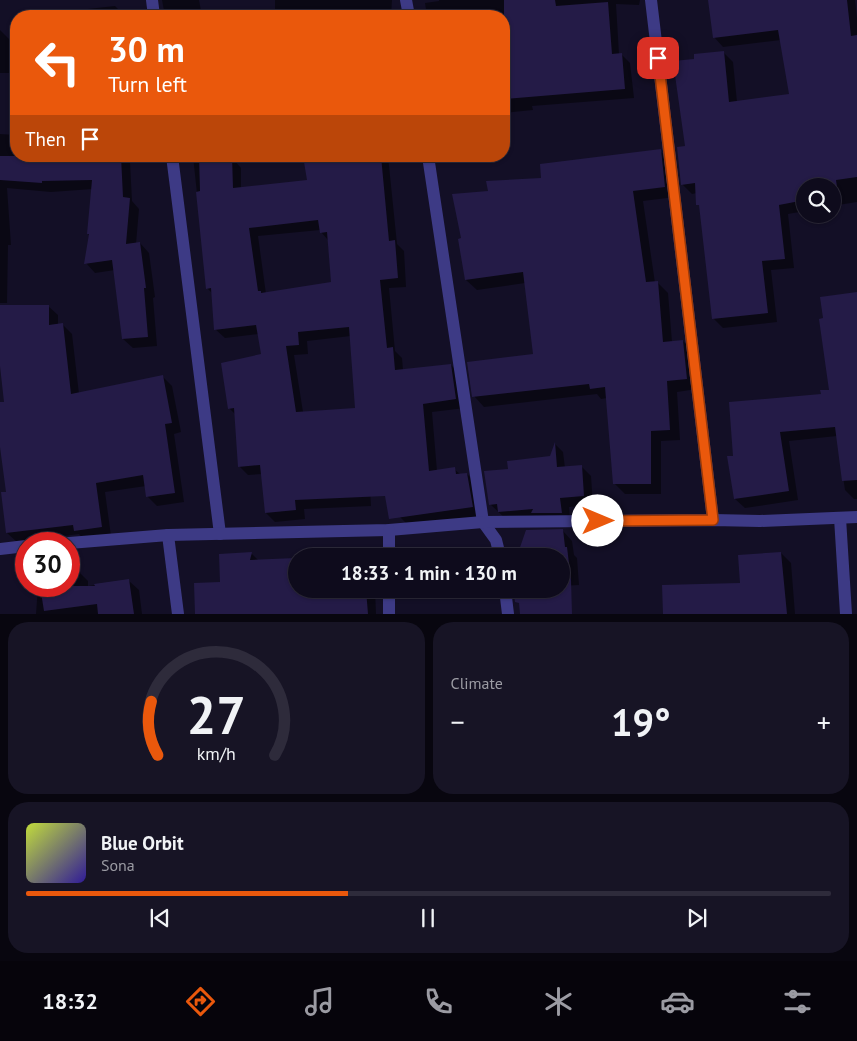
<!DOCTYPE html>
<meta charset="utf-8">
<style>
:root{--surface:#0e0b1c;--page:#171425;--text:#f1f3f6;--muted:#9b9ba3;--line:#2e2b3b;--accent:#ea580c}
body{margin:0;font-family:"PT Sans",sans-serif;background:var(--page);color:var(--text);height:100vh;display:flex;flex-direction:column;font-size:19px;white-space:nowrap}
*{box-sizing:border-box;margin:0}
p{font-size:16px;color:var(--muted)}
.icon{flex:none;width:28px;height:28px;fill:none;stroke:currentColor;stroke-width:2;stroke-linecap:round;stroke-linejoin:round}
.map{position:relative;height:614px;overflow:hidden}
.side{display:flex;flex-direction:column;gap:8px;padding:8px;background:#08060f;flex:1}
.side>*{flex:none}
.guide{position:absolute;left:10px;top:10px;width:500px;height:152px;border-radius:20px;box-shadow:0 1px 4px #0004,0 0 0 1px var(--line);background:#ea580c;color:#fff;overflow:hidden}
.tools{position:absolute;left:796px;top:178px;display:grid;gap:10px}
.tools a{display:grid;place-items:center;width:45px;height:45px;border-radius:50%;background:var(--surface);box-shadow:0 1px 4px #0004,0 0 0 1px var(--line);font-size:25px}
.speed{position:absolute;left:15px;top:532px;display:flex;gap:10px;font-size:25px;font-weight:700;text-align:center}
.speed>*{display:grid;place-content:center;width:65px;height:65px;border-radius:50%;background:var(--surface);box-shadow:0 1px 4px #0004,0 0 0 1px var(--line);line-height:1}
.speed .limit{border:8px solid #d22;background:#fff;color:#111}
.pin{position:absolute;display:grid;place-items:center;width:42px;height:42px;color:#fff;margin:-21px;border-radius:10px;box-shadow:0 2px 8px #0006}
.me{position:absolute;width:55px;margin:-28px;rotate:90deg;stroke-linejoin:round;filter:drop-shadow(0 0 4px #0008)}
.turn{display:flex;align-items:center;gap:18px;height:105px;padding:0 15px;font-size:22px}
.turn .icon{width:65px;height:65px;stroke-width:2.5}
.turn b{display:block;font-size:35px;line-height:42px}
.then{display:flex;align-items:center;height:48px;padding:0 15px;background:#0003;gap:10px;font-size:19px}
.big{font-size:38px;font-weight:700;line-height:1.1}
.side .tile{flex:1;display:flex;flex-direction:column;justify-content:center;gap:8px;min-width:0;padding:0 18px;border-radius:20px;background:var(--page)}
.side .dial{align-items:center;gap:0}
.dial svg{height:130px;overflow:visible;fill:none;stroke:var(--line);stroke-width:7;stroke-linecap:round;text-anchor:middle}
.dial text{fill:var(--text);stroke:none}
.song{display:flex;align-items:center;gap:15px}
.cover{width:60px;height:60px;border-radius:8px;background:linear-gradient(135deg,hsl(70 70% 55%),hsl(250 70% 35%))}
.played{height:5px;border-radius:2px;background:linear-gradient(90deg,var(--accent) 40%,var(--line) 40%)}
.keys{display:flex;justify-content:space-around;direction:ltr}
.heat{display:flex;justify-content:space-between;align-items:center;font-size:28px;direction:ltr}
.side .tiles{flex:1;display:grid;gap:8px;grid-template-columns:1fr 1fr}
.tile:last-child{grid-column:span 2}
.trip{position:absolute;left:288px;top:548px;width:282px;height:50px;border-radius:25px;background:var(--surface);box-shadow:0 1px 4px #0004,0 0 0 1px var(--line);font-weight:700;line-height:50px;text-align:center}
.tab-bar{display:flex;height:80px;justify-content:space-around;align-items:center;background:#06040b;color:var(--muted)}
.tab-bar .icon{width:35px;height:35px}
.tab-bar .current{color:var(--accent)}
.tab-bar b{font-size:22px;color:var(--text)}
.map>svg:first-child{display:block}
</style>
<div class="map">
<svg width="857" height="614" viewBox="0 0 857 614">
<rect width="100%" height="100%" fill="#130f26"/>
<g fill="#0007" fill-rule="evenodd">
<polygon points="162,0 199,0 202,16 165,16"/>
<polygon points="275,0 392,0 391,16 275,16"/>
<polygon points="439,0 640,0 639,5 616,4 619,54 621,54 630,63 634,98 532,106 533,110 504,113 504,16 427,16 425,3 439,1"/>
<polygon points="710,0 855,0 857,18 857,202 832,206 832,186 805,186 805,211 788,214 794,268 771,270 777,322 723,328 713,318 701,207 698,204 697,193 692,194 682,184 695,60 723,52 733,62 737,102 790,95 781,40 723,47 714,37"/>
<polygon points="115,6 125,16 43,16 42,14"/>
<polygon points="0,30 10,40 10,73 0,73"/>
<polygon points="0,134 16,135 16,156 143,156 143,162 130,162 132,201 139,209 136,244 140,243 149,253 155,297 153,298 157,346 133,348 123,339 115,270 95,273 86,263 90,236 88,234 93,189 51,192 7,188 11,245 8,245 7,303 0,303"/>
<polygon points="660,151 671,161 675,197 643,201 655,283 657,282 668,293 672,342 683,341 694,352 697,389 677,392 680,440 661,441 661,494 625,494 614,483 607,398 601,399 597,394 484,407 474,396 534,355 525,283 477,290 466,280 462,239 489,192"/>
<path d="M193 156H234L235 161 241 168V188L308 181 304 156H388L397 244 404 251 406 287 389 288 395 351 402 358 403 370 451 365 460 374 465 408 432 412 437 471 454 469 460 474H467L476 483 481 516 409 526 400 517 369 471 371 506 304 509 305 519 275 522 266 513 262 474 248 475 239 466 236 415 229 408 262 355 259 334 225 338 215 329 212 293 207 288ZM320 230 321 232 328 240 332 283 266 294 258 236ZM351 336 357 409 303 412 294 355 308 354 307 341Z"/>
<polygon points="857,293 857,499 854,499 845,490 837,436 789,441 798,500 745,508 735,499 734,457 830,391"/>
<polygon points="48,306 58,315 58,325 63,325 72,334 79,394 162,376 172,386 181,432 174,434 184,502 157,506 147,496 146,486 105,492 111,536 84,540 79,534 17,542 7,533 7,493 0,437 0,404 5,403 0,357 0,307"/>
<polygon points="555,444 563,452 565,468 582,467 591,476 593,505 569,507 570,522 508,521 490,504 509,470 551,457"/>
<polygon points="527,531 563,531 572,541 574,555 577,558 579,585 561,586 561,556 518,556"/>
<polygon points="364,551 370,556 329,556"/>
<polygon points="781,553 791,563 795,614 665,614 742,584"/>
<polygon points="252,554 259,561 296,559 296,589 375,589 376,614 196,614 222,583"/>
<polygon points="78,571 88,581 88,586 129,581 139,590 142,614 36,614 38,586 69,586 69,573"/>
</g>
<g fill="#241b47" fill-rule="evenodd">
<polygon points="504,0 555,0 556,6 608,2 612,54 622,53 625,89 504,99"/>
<polygon points="708,0 847,0 851,36 857,35 857,177 836,180 838,194 832,195 832,186 805,186 805,200 779,205 785,259 762,261 768,313 712,319 699,205 696,205 695,183 681,185 677,147 685,146 673,61 694,59 694,54 724,51 729,102 789,94 778,30 713,38"/>
<polygon points="661,149 665,187 633,191 646,282 658,281 663,342 683,340 687,379 667,381 670,430 651,431 651,484 613,484 605,387 590,389 589,384 472,397 467,362 533,354 523,272 465,280 458,239 461,238 452,194 488,191 486,181 541,178 540,164"/>
<polygon points="0,156 121,156 123,197 130,198 126,244 140,242 146,288 144,288 148,337 122,339 112,260 84,264 89,234 87,234 92,180 42,181 42,183 0,180"/>
<path d="M199 156H232L233 188 307 180 303 156H381L389 241 395 240 398 278 380 280 387 348 393 347 395 370 451 364 456 399 423 404 429 471 455 467 456 474 467 473 473 507 389 519 385 496 295 500 296 510 265 513 260 465 238 467 234 408 228 409 221 363 261 354 256 325 214 330 211 288 206 289 196 192 200 191ZM318 220 320 233 327 232 331 282 261 293V291H258L249 228ZM349 327 355 408 296 412 286 346 299 345 298 332Z"/>
<polygon points="857,292 857,480 842,481 835,427 780,432 789,491 734,499 727,456 733,456 729,402 821,394 820,390 829,390 819,319 823,318 820,297"/>
<polygon points="0,305 49,305 49,325 63,323 71,394 163,375 172,423 165,424 175,493 146,497 143,475 96,483 102,527 74,531 73,525 6,533 1,492 6,492 0,447 0,402 4,402 0,366"/>
<polygon points="555,442 557,467 582,465 584,496 560,498 562,513 531,513 533,509 498,512 497,504 489,505 484,471 508,469 507,461 550,456"/>
<polygon points="563,529 565,547 567,547 571,580 572,614 520,614 519,603 515,602 513,589 561,589 561,556 517,556 526,530"/>
<polygon points="365,549 365,556 321,556"/>
<polygon points="252,552 250,560 296,558 296,589 366,589 368,614 195,614 194,583 220,582 219,554"/>
<polygon points="781,552 787,614 663,614 662,585 740,583 738,555"/>
<polygon points="129,579 134,614 98,614 97,604 44,611 40,586 95,586 94,584"/>
</g>
<g fill="none" stroke-linecap="round" stroke-linejoin="round">
<g stroke="#3d3a85" stroke-width="12">
<polyline points="152,0 154,16"/>
<polyline points="406,0 409,16"/>
<polyline points="651,0 713,520"/>
<polyline points="172,156 220,534"/>
<polyline points="428,156 483,522 496,540 500,556"/>
<polyline points="840,518 846,614"/>
<polyline points="168,535 178,614"/>
<polyline points="57,544 168,535 389,530 483,522 713,520 760,521 857,517"/>
<polyline points="0,549 26,546"/>
<polyline points="389,556 389,530"/>
<polyline points="505,589 508,614"/>
<polyline points="389,614 389,589"/>
</g>
</g>
<g fill="none" stroke-linecap="round" stroke-linejoin="round">
<defs>
<polyline id="route" points="598,521 713,520 658,58"/>
</defs>
<use href="#route" stroke="#983908" stroke-width="12"/>
<use href="#route" stroke="#ea580c" stroke-width="9"/>
</g>
</svg>
<div class="tools">
<a><svg class="icon" aria-label="search" viewBox="0 0 24 24"><circle cx="10" cy="10" r="6"/><path d="M15 15l6 6"/></svg></a>
</div>
<div class="speed"><div class="limit">30</div></div>
<div class="pin" style="left:658px;top:58px;background:#d93025"><svg class="icon" aria-label="arrive" viewBox="0 0 24 24"><path d="M6 21V4h12l-3 4 3 4H6"/></svg></div>
<svg class="me" style="left:598px;top:521px" viewBox="-20 -20 40 40"><circle r="19" fill="#fff"/><path d="M0-13L10 11 0 6-10 11z" fill="#ea580c"/></svg>
<div class="trip">18:33 · 1 min · 130 m</div>
<div class="guide">
<div class="turn"><svg class="icon" aria-label="left" viewBox="0 0 24 24"><path d="M17 20v-9H6M10 6l-5 5 5 5"/></svg><div><b>30 m</b>Turn left</div></div>
<div class="then">Then<svg class="icon" aria-label="arrive" viewBox="0 0 24 24"><path d="M6 21V4h12l-3 4 3 4H6"/></svg></div>
</div>
</div>
<section class="side">
<div class="tiles">
<div class="tile dial"><svg viewBox="0 0 100 80">
<path d="M14 69A42 42 0 1 1 86 69"/>
<path d="M14 69A42 42 0 0 1 10 36" stroke="#ea580c"/>
<text x="50" y="56" font-size="32" font-weight="700">27</text>
<text x="50" y="72" font-size="11">km/h</text>
</svg></div>
<div class="tile"><p>Climate</p>
<div class="heat"><a>−</a><b class="big">19°</b><a>+</a></div>
</div>
<div class="tile">
<div class="song"><i class="cover"></i><div><b>Blue Orbit</b><p>Sona</p></div></div>
<div class="played"></div>
<div class="keys"><svg class="icon" aria-label="previous" viewBox="0 0 24 24"><path d="M18 5L8 12l10 7zM5 5v14"/></svg><svg class="icon" aria-label="pause" viewBox="0 0 24 24"><path d="M8 5v14M16 5v14"/></svg><svg class="icon" aria-label="next" viewBox="0 0 24 24"><path d="M6 5l10 7-10 7zM19 5v14"/></svg></div>
</div>
</div>
</section>
<nav class="tab-bar">
<b>18:32</b>
<svg class="icon current" aria-label="directions" viewBox="0 0 24 24"><path d="M12 3l9 9-9 9-9-9zM9 14v-3h6M13 9l2 2-2 2"/></svg>
<svg class="icon" aria-label="music" viewBox="0 0 24 24"><path d="M9 18V5l10-2v13"/><circle cx="6" cy="18" r="3"/><circle cx="16" cy="16" r="3"/></svg>
<svg class="icon" aria-label="phone" viewBox="0 0 24 24"><path d="M5 4h4l2 5-3 2q2 4 5 5l2-3 5 2v4C11 20 4 13 5 4z"/></svg>
<svg class="icon" aria-label="climate" viewBox="0 0 24 24"><path d="M12 3v18M4 7l16 10M4 17L20 7"/></svg>
<svg class="icon" aria-label="car" viewBox="0 0 24 24"><path d="M5 17H2v-5l4-1 3-4h7l3 4 3 1v5h-3M9 17h6M6 11h13"/><circle cx="7" cy="17" r="2"/><circle cx="17" cy="17" r="2"/></svg>
<svg class="icon" aria-label="filters" viewBox="0 0 24 24"><path d="M4 7h16M4 17h16"/><circle cx="9" cy="7" r="2"/><circle cx="15" cy="17" r="2"/></svg>
</nav>
